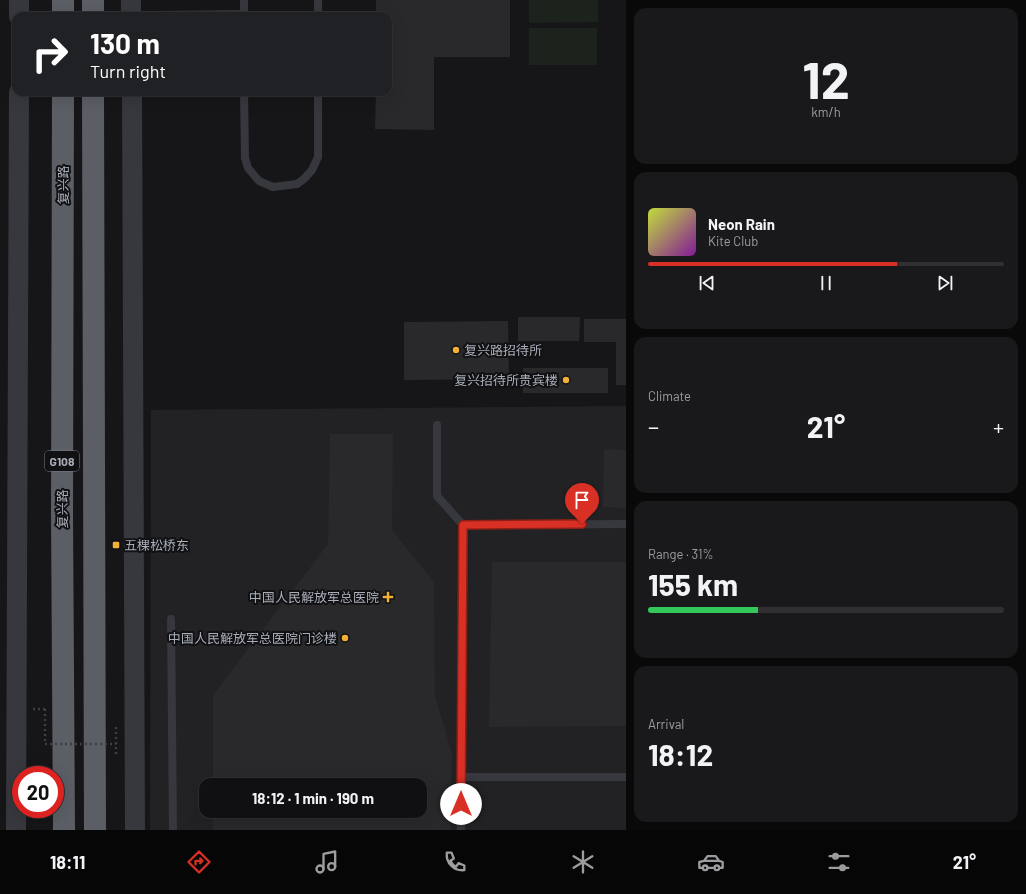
<!DOCTYPE html>
<meta charset="utf-8">
<style>
:root{--surface:#101012;--page:#19191b;--text:#f1f3f6;--muted:#9c9d9f;--line:#303032;--accent:#d93025}
body{margin:0;font-family:Barlow,"Noto Sans SC",sans-serif;background:var(--page);color:var(--text);height:100vh;display:flex;flex-direction:column;font-size:15px;white-space:nowrap}
*{box-sizing:border-box;margin:0}
p{font-size:13px;color:var(--muted)}
.icon{flex:none;width:22px;height:22px;fill:none;stroke:currentColor;stroke-width:2;stroke-linecap:round;stroke-linejoin:round}
.map{position:relative;flex:1;overflow:hidden}
.drawer{display:flex;flex-direction:column;gap:8px;padding:8px;background:#09090a;width:400px}
.drawer>*{flex:none}
.hud{position:absolute;left:12px;top:12px;width:380px;height:84px;border-radius:12px;box-shadow:0 4px 16px #0002,0 0 0 1px var(--line);background:#202124;color:#fff;overflow:hidden}
.speed{position:absolute;left:12px;top:766px;display:flex;gap:8px;font-size:20px;font-weight:700;text-align:center}
.speed>*{display:grid;place-content:center;width:52px;height:52px;border-radius:50%;background:var(--surface);box-shadow:0 4px 16px #0002,0 0 0 1px var(--line);line-height:1}
.speed .limit{border:6px solid #d22;background:#fff;color:#111}
.pin{position:absolute;display:grid;place-items:center;width:34px;height:34px;color:#fff;margin:-41px -17px;border-radius:50% 50% 50% 0;rotate:-45deg;box-shadow:0 0 4px #0007}
.pin .icon{rotate:45deg}
.me{position:absolute;width:44px;margin:-22px;rotate:0deg;stroke-linejoin:round;filter:drop-shadow(0 0 3px #0008)}
.turn{display:flex;align-items:center;gap:14px;height:84px;padding:0 12px;font-size:18px}
.turn .icon{width:52px;height:52px;stroke-width:2.5}
.turn b{display:block;font-size:28px;line-height:34px}
.big{font-size:30px;font-weight:700;line-height:1.1}
.drawer .widget{flex:1;display:flex;flex-direction:column;justify-content:center;gap:6px;min-width:0;padding:0 14px;border-radius:12px;background:var(--page)}
.drawer .dial{align-items:center;gap:0}
.dial b{font-size:52px;line-height:1}
.song{display:flex;align-items:center;gap:12px}
.cover{width:48px;height:48px;border-radius:6px;background:linear-gradient(135deg,hsl(70 70% 55%),hsl(290 70% 35%))}
.played{height:4px;border-radius:2px;background:linear-gradient(90deg,var(--accent) 70%,var(--line) 70%)}
.keys{display:flex;justify-content:space-around;direction:ltr}
.heat{display:flex;justify-content:space-between;align-items:center;font-size:22px;direction:ltr}
.charge{height:6px;border-radius:3px;background:linear-gradient(90deg,#34c759 31%,var(--line) 0)}
.trip{position:absolute;left:199px;top:778px;width:228px;height:40px;border-radius:12px;background:var(--surface);box-shadow:0 4px 16px #0002,0 0 0 1px var(--line);font-weight:700;line-height:40px;text-align:center}
.dock{display:flex;height:64px;justify-content:space-around;align-items:center;background:#060607;color:var(--muted)}
.dock .icon{width:28px;height:28px}
.dock .active{color:var(--accent)}
.dock b{font-size:18px;color:var(--text)}
main{display:flex;flex:1;min-height:0}
.map>svg:first-child{display:block}
</style>
<main>
<div class="map">
<svg width="626" height="830" viewBox="0 0 626 830">
<rect width="100%" height="100%" fill="#161618"/>
<path fill="#222225" fill-rule="evenodd" d="M626 406V830H150L151 410ZM206 785H420V811H206Z"/>
<g fill="#1c231d">
<polygon points="529,0 598,0 598,22 529,23"/>
<rect x="529" y="28" width="68" height="37"/>
</g>
<g fill="#29292c">
<polygon points="376,0 510,0 510,57 434,57 434,130 375,129 376,92 388,92 388,16 376,16"/>
<polygon points="518,317 580,317 579,341 518,341"/>
<polygon points="584,319 626,319 626,385 616,385 616,342 584,342"/>
<polygon points="508,321 509,379 404,380 404,322"/>
<rect x="523" y="368" width="85" height="25"/>
<polygon points="330,434 393,434 392,530 434,582 435,696 452,754 450,830 213,830 213,811 420,811 420,785 213,785 213,695 328,544"/>
<polygon points="604,449 626,450 626,508 603,507"/>
<polygon points="492,562 626,562 626,726 489,727"/>
</g>
<g fill="none" stroke-linecap="round" stroke-linejoin="round">
<g stroke="#3d3f44" stroke-width="2.5" stroke-dasharray="2 3" stroke-linecap="butt">
<polyline points="33,709 45,709"/>
<polyline points="116,727 116,754"/>
</g>
<g stroke="#37383d" stroke-width="8">
<polyline points="244,0 244,16"/>
<polyline points="318,0 318,16"/>
<polyline points="73,16 244,14"/>
<polyline points="244,92 245,158 248,168 259,181 273,187 297,184 304,179 312,170 318,157 318,92"/>
<polyline points="437,425 437,496 463,525 626,524"/>
<polyline points="171,619 173,830"/>
<polyline points="461,777 626,777"/>
<polyline points="461,830 463,525"/>
</g>
<g stroke="#37383d" stroke-width="20">
<polyline points="131,0 131,16"/>
<polyline points="19,16 19,0"/>
<polyline points="132,92 135,830"/>
<polyline points="16,830 19,92"/>
</g>
<g stroke="#5b5e65" stroke-width="22">
<polyline points="63,0 63,16"/>
<polyline points="93,16 93,0"/>
<polyline points="63,92 62,514 64,830"/>
<polyline points="93,92 95,830"/>
</g>
<polyline stroke="#3d3f44" stroke-width="2.5" stroke-dasharray="2 3" stroke-linecap="butt" points="45,709 45,744 116,744"/>
</g>
<g fill="none" stroke-linecap="round" stroke-linejoin="round">
<defs>
<polyline id="route" points="461,804 463,525 582,524"/>
</defs>
<use href="#route" stroke="#8d1f18" stroke-width="10"/>
<use href="#route" stroke="#d93025" stroke-width="7"/>
</g>
<g fill="#f2b134" stroke="#111113" stroke-width="1.5">
<circle cx="456" cy="350" r="4"/>
<circle cx="566" cy="380" r="4"/>
<rect x="112" y="541" width="8" height="8" rx="2"/>
<path d="M386 591h4v4h4v4h-4v4h-4v-4h-4v-4h4z"/>
<circle cx="345" cy="638" r="4"/>
</g>
<g text-anchor="middle" dominant-baseline="central" stroke-width="4" stroke-linejoin="round" paint-order="stroke">
<rect fill="#111113" stroke="#7b7e86" stroke-width="1" x="45" y="451" width="34" height="20" rx="3"/>
<g font-size="12" font-weight="bold" fill="#a8adb8">
<text x="62" y="461">G108</text>
</g>
<g font-size="13" fill="#a8adb8" stroke="#111113">
<text transform="translate(63 185) rotate(-90)">复兴路</text>
<text transform="translate(62 509) rotate(-90)">复兴路</text>
</g>
<g font-size="13" fill="#a8adb8" stroke="#111113" text-anchor="end">
<text x="464" y="350" text-anchor="start">复兴路招待所</text>
<text x="558" y="380">复兴招待所贵宾楼</text>
<text x="124" y="545" text-anchor="start">五棵松桥东</text>
<text x="379" y="597">中国人民解放军总医院</text>
<text x="337" y="638">中国人民解放军总医院门诊楼</text>
</g>
</g>
</svg>
<div class="speed"><div class="limit">20</div></div>
<div class="pin" style="left:582px;top:524px;background:#d93025"><svg class="icon" aria-label="arrive" viewBox="0 0 24 24"><path d="M6 21V4h12l-3 4 3 4H6"/></svg></div>
<svg class="me" style="left:461px;top:804px" viewBox="-20 -20 40 40"><circle r="19" fill="#fff"/><path d="M0-13L10 11 0 6-10 11z" fill="#d93025"/></svg>
<div class="trip">18:12 · 1 min · 190 m</div>
<div class="hud">
<div class="turn"><svg class="icon" aria-label="right" viewBox="0 0 24 24"><path d="M7 20v-9h11M14 6l5 5-5 5"/></svg><div><b>130 m</b>Turn right</div></div>
</div>
</div>
<section class="drawer">
<div class="widget dial"><b>12</b><p>km/h</p></div>
<div class="widget">
<div class="song"><i class="cover"></i><div><b>Neon Rain</b><p>Kite Club</p></div></div>
<div class="played"></div>
<div class="keys"><svg class="icon" aria-label="previous" viewBox="0 0 24 24"><path d="M18 5L8 12l10 7zM5 5v14"/></svg><svg class="icon" aria-label="pause" viewBox="0 0 24 24"><path d="M8 5v14M16 5v14"/></svg><svg class="icon" aria-label="next" viewBox="0 0 24 24"><path d="M6 5l10 7-10 7zM19 5v14"/></svg></div>
</div>
<div class="widget"><p>Climate</p>
<div class="heat"><a>−</a><b class="big">21°</b><a>+</a></div>
</div>
<div class="widget"><p>Range · 31%</p><b class="big">155 km</b><div class="charge"></div></div>
<div class="widget"><p>Arrival</p><b class="big">18:12</b></div>
</section>
</main>
<nav class="dock">
<b>18:11</b>
<svg class="icon active" aria-label="directions" viewBox="0 0 24 24"><path d="M12 3l9 9-9 9-9-9zM9 14v-3h6M13 9l2 2-2 2"/></svg>
<svg class="icon" aria-label="music" viewBox="0 0 24 24"><path d="M9 18V5l10-2v13"/><circle cx="6" cy="18" r="3"/><circle cx="16" cy="16" r="3"/></svg>
<svg class="icon" aria-label="phone" viewBox="0 0 24 24"><path d="M5 4h4l2 5-3 2q2 4 5 5l2-3 5 2v4C11 20 4 13 5 4z"/></svg>
<svg class="icon" aria-label="climate" viewBox="0 0 24 24"><path d="M12 3v18M4 7l16 10M4 17L20 7"/></svg>
<svg class="icon" aria-label="car" viewBox="0 0 24 24"><path d="M5 17H2v-5l4-1 3-4h7l3 4 3 1v5h-3M9 17h6M6 11h13"/><circle cx="7" cy="17" r="2"/><circle cx="17" cy="17" r="2"/></svg>
<svg class="icon" aria-label="filters" viewBox="0 0 24 24"><path d="M4 7h16M4 17h16"/><circle cx="9" cy="7" r="2"/><circle cx="15" cy="17" r="2"/></svg>
<b>21°</b>
</nav>
